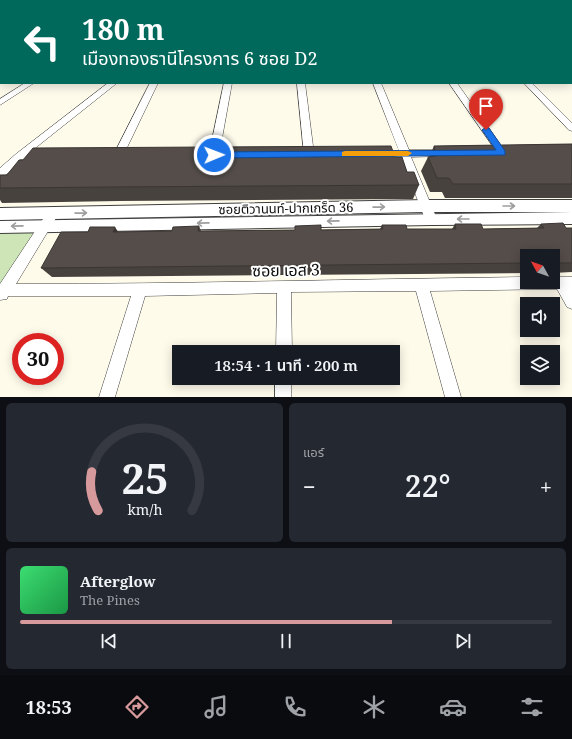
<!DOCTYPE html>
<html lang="th">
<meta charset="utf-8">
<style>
:root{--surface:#171b24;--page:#242831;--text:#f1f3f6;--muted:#9ea1a6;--line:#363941;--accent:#d6999c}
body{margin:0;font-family:"Noto Serif","Noto Sans Thai",serif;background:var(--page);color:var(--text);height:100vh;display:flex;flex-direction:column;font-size:15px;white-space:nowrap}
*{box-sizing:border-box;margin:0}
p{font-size:13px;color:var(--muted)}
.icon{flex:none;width:22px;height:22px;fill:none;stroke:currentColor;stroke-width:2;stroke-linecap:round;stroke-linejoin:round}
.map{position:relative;height:397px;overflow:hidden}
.sheet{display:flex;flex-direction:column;gap:6px;padding:6px;background:#0d0f14;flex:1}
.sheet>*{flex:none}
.top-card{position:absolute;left:0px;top:0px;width:572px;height:84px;box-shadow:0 2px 10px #0003;background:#00695c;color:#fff;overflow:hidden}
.needle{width:26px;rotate:310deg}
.fabs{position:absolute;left:520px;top:249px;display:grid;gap:8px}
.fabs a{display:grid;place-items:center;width:40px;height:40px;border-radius:0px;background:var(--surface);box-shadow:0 2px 10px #0003;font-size:20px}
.speed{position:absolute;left:12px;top:333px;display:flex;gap:8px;font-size:20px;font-weight:700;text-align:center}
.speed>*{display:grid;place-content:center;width:52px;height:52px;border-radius:50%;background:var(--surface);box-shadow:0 2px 10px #0003;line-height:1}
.speed .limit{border:6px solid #d22;background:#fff;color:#111}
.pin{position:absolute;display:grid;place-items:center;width:34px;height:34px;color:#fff;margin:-41px -17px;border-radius:50% 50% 50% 0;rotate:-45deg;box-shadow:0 0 4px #0007}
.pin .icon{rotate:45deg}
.me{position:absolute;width:44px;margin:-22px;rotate:89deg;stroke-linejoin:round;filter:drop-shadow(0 0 3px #0008)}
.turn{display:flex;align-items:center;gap:14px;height:84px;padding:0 16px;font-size:18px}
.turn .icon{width:52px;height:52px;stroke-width:2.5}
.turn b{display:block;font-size:28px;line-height:34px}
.big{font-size:30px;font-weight:600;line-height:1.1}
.sheet .tile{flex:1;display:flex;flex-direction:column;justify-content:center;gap:6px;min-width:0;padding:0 14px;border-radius:6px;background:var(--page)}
.sheet .dial{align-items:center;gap:0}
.dial svg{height:104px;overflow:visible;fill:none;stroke:var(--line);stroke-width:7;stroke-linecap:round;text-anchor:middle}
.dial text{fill:var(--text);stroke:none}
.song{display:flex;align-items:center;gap:12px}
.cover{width:48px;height:48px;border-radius:6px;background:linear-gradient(135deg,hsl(140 70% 55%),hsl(140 70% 35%))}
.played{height:4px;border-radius:2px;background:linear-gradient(90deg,var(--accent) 70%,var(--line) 70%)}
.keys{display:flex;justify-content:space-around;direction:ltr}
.heat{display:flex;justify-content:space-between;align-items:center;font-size:22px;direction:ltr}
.sheet .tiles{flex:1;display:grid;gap:6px;grid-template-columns:1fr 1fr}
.tile:last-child{grid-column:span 2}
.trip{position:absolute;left:172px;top:345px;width:228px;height:40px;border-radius:0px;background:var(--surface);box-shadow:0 2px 10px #0003;font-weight:600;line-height:40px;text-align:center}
.dock{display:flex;height:64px;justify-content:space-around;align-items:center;background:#090b0e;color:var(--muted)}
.dock .icon{width:28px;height:28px}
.dock .selected{color:var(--accent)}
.dock b{font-size:18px;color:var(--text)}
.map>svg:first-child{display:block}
</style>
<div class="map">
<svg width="572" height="397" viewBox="0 0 572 397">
<rect width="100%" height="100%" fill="#fefbeb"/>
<polygon fill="#cee6b7" points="40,231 0,290 0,232"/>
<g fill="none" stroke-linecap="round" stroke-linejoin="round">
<defs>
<rect id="service" x="0" y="47" width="1" height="2"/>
<g id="minor">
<rect x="571" y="53" width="1" height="4"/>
<polygon points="25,83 34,83 0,105 0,99"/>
<polygon points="108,83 117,83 29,153 42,154 44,156 42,158 21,159 4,177 0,178 0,168 16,154"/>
<polygon points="150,83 158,83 123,156 121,158 115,158 113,156"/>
<polygon points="224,83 232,83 219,155 214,158 209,155"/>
<polygon points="297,83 305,83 314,154 309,157 304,154"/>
<polygon points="373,83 381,83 409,150 445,150 450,153 445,156 411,157 437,219 435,222 431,224 427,222 425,219 401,157 381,157 376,154 381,151 399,151"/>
<polygon points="449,83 457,83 505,151 507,153 505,155 499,155"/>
<polygon points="524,83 532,83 572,123 572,131 569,130"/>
<path d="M53 209 57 210 59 213 16 284C186 284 357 279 527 277V282H553V277H572V309L567 307 557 289 430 291 461 397H445L416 291 291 292 292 352H276L277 293 145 296 115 397H99L131 296H8L7 299 0 300V284L49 210Z"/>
<rect x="275" y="378" width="16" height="19"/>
</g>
<g id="tertiary">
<polygon points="426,200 572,200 572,212 426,212 0,220 0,208"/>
<polygon points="572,212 572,224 431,225 0,233 0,221"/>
</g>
</defs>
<use href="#service" stroke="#3f3f3f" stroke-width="1.5"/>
<use href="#minor" stroke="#3f3f3f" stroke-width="1"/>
<use href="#tertiary" stroke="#3f3f3f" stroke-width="2"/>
<use href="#service" fill="#fff" fill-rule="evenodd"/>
<use href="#minor" fill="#fff" fill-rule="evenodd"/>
<use href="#tertiary" fill="#fff" fill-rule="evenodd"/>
</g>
<g fill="#48423f">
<polygon points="572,144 572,198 445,198 442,192 430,192 421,171 428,157 429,157 434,146"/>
<polygon points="395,157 407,172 419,185 413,199 119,201 2,203 0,200 0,175"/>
<polygon points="455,224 483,229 537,228 541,224 566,228 572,228 572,272 553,273 553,256 527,256 527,273 52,277 41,268 118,232 172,231 199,226 201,231 380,229 382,225 407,229 452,229"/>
</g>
<polygon fill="#3b3633" points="115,227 122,238 113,232"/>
<g fill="#544d49" stroke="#3b3633">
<polygon points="572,144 572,184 453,184 449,178 437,178 428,157 436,156 434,146"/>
<polygon points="391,146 395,157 402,157 407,172 414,172 419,185 111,187 0,188 0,175 7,175 19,160 23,160 33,148"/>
<polygon points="563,223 566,228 572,228 572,263 553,263 553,256 527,256 527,263 41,268 61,232 88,232 90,227 115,227 113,232 172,231 173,227 199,226 198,231 295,230 295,226 321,225 321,230 383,229 382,225 406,225 407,229 456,229 455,224 481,224 483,229 544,228 541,224"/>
</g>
<defs><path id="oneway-shaft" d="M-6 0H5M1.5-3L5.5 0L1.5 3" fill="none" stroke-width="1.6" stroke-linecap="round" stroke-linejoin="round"/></defs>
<g stroke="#9e9e9e">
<use href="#oneway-shaft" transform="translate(509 206)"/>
<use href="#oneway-shaft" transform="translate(379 207) rotate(-1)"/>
<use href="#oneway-shaft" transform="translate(81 213) rotate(-1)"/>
<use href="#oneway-shaft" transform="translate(463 219) rotate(180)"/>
<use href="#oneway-shaft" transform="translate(333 221) rotate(179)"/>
<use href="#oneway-shaft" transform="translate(203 223) rotate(179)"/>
<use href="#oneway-shaft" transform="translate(17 226) rotate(179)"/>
</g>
<linearGradient id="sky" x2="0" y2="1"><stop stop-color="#92c3ec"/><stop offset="0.42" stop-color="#fffdf6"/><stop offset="1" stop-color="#fffdf6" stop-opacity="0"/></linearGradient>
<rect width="572" height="95" fill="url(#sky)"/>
<polygon fill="#1a73e8" stroke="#114b97" points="486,127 489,128 505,151 505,155 214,158 210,155 214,152 496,150 482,130"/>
<polygon fill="#f59e0b" points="345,151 408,151 412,153 408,156 342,156 342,152"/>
<g text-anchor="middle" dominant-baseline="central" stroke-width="4" stroke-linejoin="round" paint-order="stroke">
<g font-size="13" fill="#0c0c0c" stroke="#fff">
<text transform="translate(286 208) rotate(-1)">ซอยติวานนท์-ปากเกร็ด 36</text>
</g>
<g font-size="16" fill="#0c0c0c" stroke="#fff">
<text transform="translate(286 270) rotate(-1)">ซอย เอส 3</text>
</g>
</g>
</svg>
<div class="fabs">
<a><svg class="needle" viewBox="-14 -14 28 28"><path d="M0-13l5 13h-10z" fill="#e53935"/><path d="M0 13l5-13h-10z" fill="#9ea1a6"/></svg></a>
<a><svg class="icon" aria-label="sound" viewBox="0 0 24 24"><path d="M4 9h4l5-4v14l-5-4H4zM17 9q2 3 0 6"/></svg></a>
<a><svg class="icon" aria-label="layers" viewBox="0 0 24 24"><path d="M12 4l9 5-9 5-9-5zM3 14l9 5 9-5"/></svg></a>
</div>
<div class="speed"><div class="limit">30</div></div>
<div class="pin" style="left:486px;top:130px;background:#d93025"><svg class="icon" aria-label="arrive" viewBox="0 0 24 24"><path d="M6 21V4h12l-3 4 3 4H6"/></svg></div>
<svg class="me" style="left:214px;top:155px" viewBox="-20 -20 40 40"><circle r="17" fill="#1a73e8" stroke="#fff" stroke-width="3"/><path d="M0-11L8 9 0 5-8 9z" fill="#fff"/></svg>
<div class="trip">18:54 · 1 นาที · 200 m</div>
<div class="top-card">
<div class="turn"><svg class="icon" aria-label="left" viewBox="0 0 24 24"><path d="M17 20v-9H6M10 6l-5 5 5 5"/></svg><div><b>180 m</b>เมืองทองธานีโครงการ 6 ซอย D2</div></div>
</div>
</div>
<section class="sheet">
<div class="tiles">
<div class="tile dial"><svg viewBox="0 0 100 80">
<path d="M14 69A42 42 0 1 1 86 69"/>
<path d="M14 69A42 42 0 0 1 9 39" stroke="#d6999c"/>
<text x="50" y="56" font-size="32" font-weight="700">25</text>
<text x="50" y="72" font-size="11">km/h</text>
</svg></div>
<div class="tile"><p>แอร์</p>
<div class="heat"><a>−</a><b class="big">22°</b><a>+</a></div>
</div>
<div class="tile">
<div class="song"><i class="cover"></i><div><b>Afterglow</b><p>The Pines</p></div></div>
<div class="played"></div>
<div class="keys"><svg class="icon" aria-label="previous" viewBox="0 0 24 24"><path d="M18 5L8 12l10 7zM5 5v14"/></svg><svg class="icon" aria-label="pause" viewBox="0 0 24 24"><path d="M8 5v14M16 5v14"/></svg><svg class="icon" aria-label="next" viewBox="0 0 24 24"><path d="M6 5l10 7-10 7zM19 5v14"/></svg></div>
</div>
</div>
</section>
<nav class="dock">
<b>18:53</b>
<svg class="icon selected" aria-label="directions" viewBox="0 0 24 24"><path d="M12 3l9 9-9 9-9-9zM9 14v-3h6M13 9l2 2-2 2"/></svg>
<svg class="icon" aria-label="music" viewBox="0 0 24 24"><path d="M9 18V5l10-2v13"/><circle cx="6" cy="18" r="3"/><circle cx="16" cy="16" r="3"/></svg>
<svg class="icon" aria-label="phone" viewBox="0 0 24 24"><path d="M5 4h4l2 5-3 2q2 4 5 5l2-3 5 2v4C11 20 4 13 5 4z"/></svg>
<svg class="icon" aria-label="climate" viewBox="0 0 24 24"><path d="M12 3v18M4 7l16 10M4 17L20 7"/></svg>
<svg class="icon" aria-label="car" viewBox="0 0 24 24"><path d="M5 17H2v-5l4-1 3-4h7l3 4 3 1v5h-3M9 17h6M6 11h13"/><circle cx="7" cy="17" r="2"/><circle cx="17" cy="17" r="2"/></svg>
<svg class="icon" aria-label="filters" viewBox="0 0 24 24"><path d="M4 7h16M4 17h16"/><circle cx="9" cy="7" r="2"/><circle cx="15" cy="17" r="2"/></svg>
</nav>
